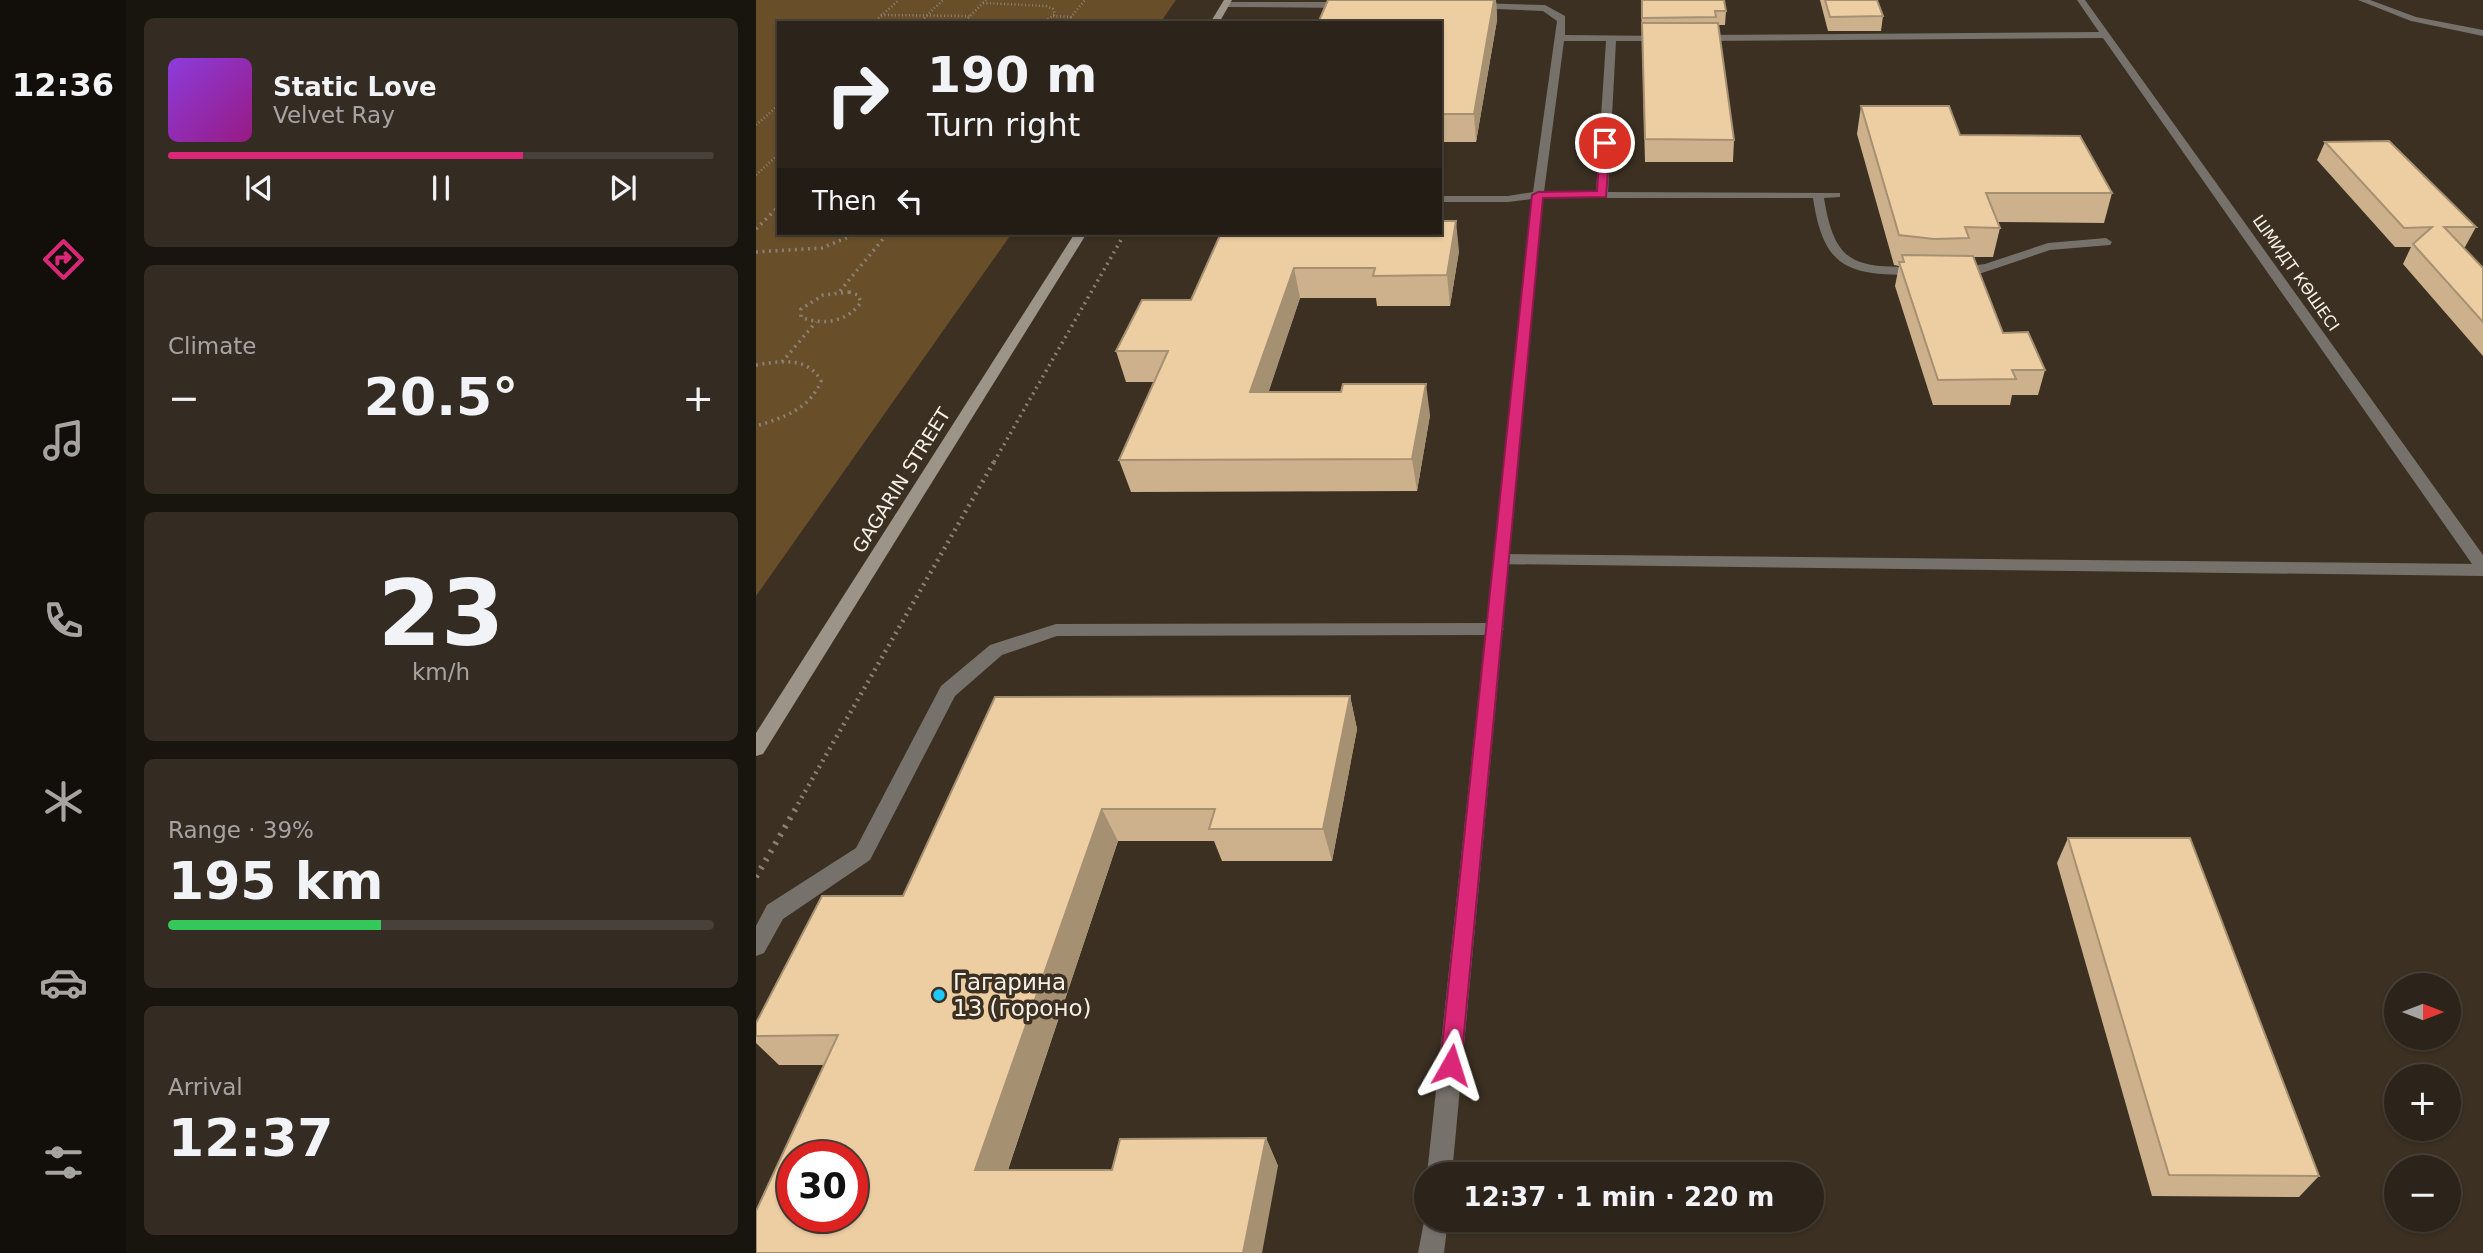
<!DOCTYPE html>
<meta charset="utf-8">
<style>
:root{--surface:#2c241a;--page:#342c23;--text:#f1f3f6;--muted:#a6a4a2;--line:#484139;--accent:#db2777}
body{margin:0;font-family:"DejaVu Sans",sans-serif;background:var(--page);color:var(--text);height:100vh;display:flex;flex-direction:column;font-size:26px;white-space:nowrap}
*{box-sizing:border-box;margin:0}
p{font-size:23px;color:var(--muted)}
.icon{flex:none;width:38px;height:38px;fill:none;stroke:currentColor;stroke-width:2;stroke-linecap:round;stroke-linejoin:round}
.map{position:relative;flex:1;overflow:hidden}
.side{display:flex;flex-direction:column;gap:18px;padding:18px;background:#18140e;width:630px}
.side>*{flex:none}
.top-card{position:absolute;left:21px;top:21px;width:665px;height:214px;border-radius:0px;box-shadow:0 2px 5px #0004,0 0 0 2px var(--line);background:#2c241a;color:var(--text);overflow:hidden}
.needle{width:46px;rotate:90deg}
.tools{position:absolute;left:1628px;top:973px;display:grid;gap:14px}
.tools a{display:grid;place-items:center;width:77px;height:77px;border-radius:50%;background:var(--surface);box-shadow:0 2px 5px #0004,0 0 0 2px var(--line);font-size:35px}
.speed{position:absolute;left:21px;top:1141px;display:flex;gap:14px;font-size:35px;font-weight:700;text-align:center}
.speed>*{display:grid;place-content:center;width:91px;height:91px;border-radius:50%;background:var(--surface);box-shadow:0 2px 5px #0004,0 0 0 2px var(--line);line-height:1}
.speed .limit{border:10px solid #d22;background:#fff;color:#111}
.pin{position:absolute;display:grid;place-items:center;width:60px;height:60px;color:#fff;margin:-30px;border:4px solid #fff;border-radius:50%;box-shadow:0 2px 7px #0007}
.me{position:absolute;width:77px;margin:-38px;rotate:6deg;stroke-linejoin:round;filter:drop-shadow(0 0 5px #0008)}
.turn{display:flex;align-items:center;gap:24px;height:147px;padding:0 35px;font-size:32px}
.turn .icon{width:91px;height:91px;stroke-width:2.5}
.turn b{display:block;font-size:49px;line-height:60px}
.then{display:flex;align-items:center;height:66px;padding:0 35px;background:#0003;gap:14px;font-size:26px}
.big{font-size:52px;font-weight:700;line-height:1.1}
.side .card{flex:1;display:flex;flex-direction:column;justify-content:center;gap:10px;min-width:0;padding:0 24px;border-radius:10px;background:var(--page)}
.side .dial{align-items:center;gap:0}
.dial b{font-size:91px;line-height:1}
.song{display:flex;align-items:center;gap:21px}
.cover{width:84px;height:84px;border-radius:10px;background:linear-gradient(135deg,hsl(270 70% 55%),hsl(310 70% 35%))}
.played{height:7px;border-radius:4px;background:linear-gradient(90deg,var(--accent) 65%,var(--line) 65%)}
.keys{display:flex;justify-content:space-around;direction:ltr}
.heat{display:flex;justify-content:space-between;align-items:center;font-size:38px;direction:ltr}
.charge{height:10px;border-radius:5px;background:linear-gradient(90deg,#34c759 39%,var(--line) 0)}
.trip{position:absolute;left:658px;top:1162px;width:410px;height:70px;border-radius:35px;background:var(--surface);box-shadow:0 2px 5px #0004,0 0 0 2px var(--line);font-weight:700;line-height:70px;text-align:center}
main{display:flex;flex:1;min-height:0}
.dock{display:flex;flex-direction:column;width:126px;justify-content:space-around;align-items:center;background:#120e0a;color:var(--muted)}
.dock .icon{width:49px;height:49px}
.dock .current{color:var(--accent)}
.dock b{font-size:32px;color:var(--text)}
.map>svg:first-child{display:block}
</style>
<main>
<nav class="dock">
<b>12:36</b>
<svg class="icon current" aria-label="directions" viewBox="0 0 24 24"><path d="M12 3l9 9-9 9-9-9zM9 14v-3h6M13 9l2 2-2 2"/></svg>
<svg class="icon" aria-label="music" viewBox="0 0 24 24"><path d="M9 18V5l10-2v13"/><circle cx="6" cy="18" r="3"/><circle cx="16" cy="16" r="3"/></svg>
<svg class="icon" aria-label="phone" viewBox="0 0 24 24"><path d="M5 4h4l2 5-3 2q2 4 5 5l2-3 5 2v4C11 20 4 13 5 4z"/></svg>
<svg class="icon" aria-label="climate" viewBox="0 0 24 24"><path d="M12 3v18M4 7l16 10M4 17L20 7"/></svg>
<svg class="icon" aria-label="car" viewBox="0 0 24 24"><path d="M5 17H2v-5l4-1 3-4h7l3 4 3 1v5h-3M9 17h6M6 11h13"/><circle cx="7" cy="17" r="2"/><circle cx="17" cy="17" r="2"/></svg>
<svg class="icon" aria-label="filters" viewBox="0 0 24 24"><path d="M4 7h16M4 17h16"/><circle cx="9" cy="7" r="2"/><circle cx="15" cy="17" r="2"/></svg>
</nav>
<section class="side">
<div class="card">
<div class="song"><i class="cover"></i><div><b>Static Love</b><p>Velvet Ray</p></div></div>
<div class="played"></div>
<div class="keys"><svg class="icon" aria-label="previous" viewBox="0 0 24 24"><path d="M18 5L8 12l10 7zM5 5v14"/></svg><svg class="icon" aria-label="pause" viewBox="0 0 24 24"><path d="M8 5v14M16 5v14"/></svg><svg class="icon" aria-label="next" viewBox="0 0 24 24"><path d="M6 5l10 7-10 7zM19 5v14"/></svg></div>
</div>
<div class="card"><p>Climate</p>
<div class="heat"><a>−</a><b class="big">20.5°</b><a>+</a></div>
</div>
<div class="card dial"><b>23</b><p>km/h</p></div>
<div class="card"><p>Range · 39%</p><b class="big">195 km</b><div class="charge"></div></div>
<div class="card"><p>Arrival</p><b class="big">12:37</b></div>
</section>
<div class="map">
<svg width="1727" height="1253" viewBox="0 0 1727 1253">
<rect width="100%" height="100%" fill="#3b3022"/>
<polygon fill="#694f29" points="0,0 420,0 404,23 23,23 23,233 256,233 0,596"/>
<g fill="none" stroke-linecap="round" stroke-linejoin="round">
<g stroke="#8a8175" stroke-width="2.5" stroke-dasharray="1 2.5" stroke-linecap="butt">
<polyline points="227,3 290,6 297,9 299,14 287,23"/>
<polyline points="125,15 214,16"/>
<polyline points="297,16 316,17"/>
<polyline points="117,23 143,0"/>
<polyline points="163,23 187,0"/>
<polyline points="207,23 230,0"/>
<polyline points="310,23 329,0"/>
<polyline points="0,125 23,105"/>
<polyline points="0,175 23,154"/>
</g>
<g stroke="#8a8175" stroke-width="3.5" stroke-dasharray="2 4.5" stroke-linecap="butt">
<polyline points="0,229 23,206"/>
<polyline points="0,252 66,248 102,233"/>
<polyline points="84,291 132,233"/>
<path d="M93 292 102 295 105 302C92 322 66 326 45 317V309L67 295Z"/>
<polyline points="26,362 60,322"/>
<path d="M0 365C24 361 52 356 65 381 54 409 27 418 0 426"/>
<polyline points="238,462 369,233"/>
</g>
<polyline stroke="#8a8175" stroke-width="4.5" stroke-dasharray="2 5" stroke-linecap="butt" points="42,804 239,460"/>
<polyline stroke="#8a8175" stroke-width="6" stroke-dasharray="2.5 7" stroke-linecap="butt" points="0,877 43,803"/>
<g fill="#76716a" fill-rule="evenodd">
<polygon points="1602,0 1614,0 1660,17 1727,30 1727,36 1655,21"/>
<polygon points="745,554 1727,564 1727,576 739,564 737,560 739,556"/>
<polygon points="739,623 748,629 739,635 301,636 246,655 199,696 114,860 27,919 8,953 0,956 0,926 11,905 100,848 185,686 234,645 300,624"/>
</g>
<g fill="#76716a" fill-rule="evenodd">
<polygon points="1321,0 1329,0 1727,555 1727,573 1721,571 1347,38 942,41 937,38 942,35 1343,32"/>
<polygon points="467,2 593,2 597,5 593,8 470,7 466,4"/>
<path d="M719 3 789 5 809 16V35L913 36V40L910 41H860L852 192 1084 193V197L1068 198C1079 267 1100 267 1165 267L1171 271 1165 275C1096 275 1068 273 1057 198H787L696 1174H671L776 199 752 202H684V196H752L777 192 801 21 787 11 716 8 715 6ZM808 41H850L840 192H788Z"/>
<polygon points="1350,238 1356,242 1354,245 1294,250 1223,274 1200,276 1194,272 1200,268 1229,264 1292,243"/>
<polygon points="670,1211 670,1220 692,1220 688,1253 662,1253"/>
</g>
<g fill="#9c9489" fill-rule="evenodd">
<polygon points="468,0 476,0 463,23 454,23"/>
<polygon points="319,233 331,233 7,754 0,756 0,733"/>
</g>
</g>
<g fill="#ccb18c">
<polygon points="572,0 740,0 741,20 720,142 684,142 684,23"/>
<polygon points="885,0 970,11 969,25 962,25 978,140 977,162 889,162"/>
<polygon points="1064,0 1121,0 1127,16 1125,31 1072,31"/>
<polygon points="1105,106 1204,135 1356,193 1348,223 1242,222 1244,228 1237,257 1217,257 1247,333 1289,370 1282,395 1256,395 1254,405 1177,405 1139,286 1143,266 1138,265 1101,134"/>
<polygon points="1569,142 1720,227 1709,247 1707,247 1727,268 1727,356 1647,264 1655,247 1639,247 1561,160"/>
<polygon points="465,233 703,251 694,306 621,306 620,298 544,298 512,392 674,415 661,491 375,492 363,460 398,382 370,382 360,351 435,300"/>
<polygon points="594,696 601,729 576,861 466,861 458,841 362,841 252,1170 356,1170 510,1138 522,1166 0,1253 68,1065 23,1065 0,1043 0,1023 147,896"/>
<polygon points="1312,838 1563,1176 1543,1197 1396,1196 1301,863"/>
</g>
<g fill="#a69072">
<polygon points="738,0 740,0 741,20 720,142 718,114"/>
<polygon points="700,221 703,251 694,306 691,275"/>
<polygon points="538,268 544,298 502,424 494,392"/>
<polygon points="670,384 674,415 661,491 656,459"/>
<polygon points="594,696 601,729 576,861 567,829"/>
<polygon points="346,809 362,841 243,1196 219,1170"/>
<polygon points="510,1138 522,1166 506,1253 487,1253"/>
</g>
<g fill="#edcea3" stroke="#a69072" stroke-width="2" fill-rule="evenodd">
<polygon points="572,0 738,0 718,114 684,114 684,23 562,23"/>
<polygon points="886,0 968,0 970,11 959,11 960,17 886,18"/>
<polygon points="1069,0 1121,0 1127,16 1074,17"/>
<polygon points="886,23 962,23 978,140 889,139"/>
<polygon points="1105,106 1193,106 1204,135 1324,136 1356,193 1230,193 1244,228 1209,227 1213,238 1178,239 1143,235"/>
<polygon points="1633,141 1720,227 1688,227 1727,268 1727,322 1657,244 1676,227 1648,228 1569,142"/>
<polygon points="684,221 700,221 691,275 617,276 619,268 538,268 494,392 585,392 587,384 670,384 656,459 363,460 412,351 360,351 386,300 435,300 465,233 684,233"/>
<polygon points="1146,255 1217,256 1247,333 1272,332 1289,370 1256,370 1260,379 1182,380 1143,262 1148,262"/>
<path d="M594 696 567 829H453L459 809H346L219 1170H356L364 1139 510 1138 487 1253H0V1211L82 1035 0 1036V1023L66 896H147L239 697ZM37 1157H96V1216H37Z"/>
<polygon points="1312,838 1434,838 1563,1176 1413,1175"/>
</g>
<polygon fill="#db2777" stroke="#8e194d" stroke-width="2" points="849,140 854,143 850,197 787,198 705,1065 702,1072 695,1075 687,1072 684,1065 776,195 782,192 841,191 844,143"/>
<circle fill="#1dc9fc" stroke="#3b3022" stroke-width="2.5" cx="183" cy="995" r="7"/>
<g text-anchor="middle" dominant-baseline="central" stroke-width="7" stroke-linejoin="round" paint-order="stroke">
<g font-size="16" fill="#f6f0e7" stroke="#3b3022">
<text transform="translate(1540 273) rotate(55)">ШМИДТ КӨШЕСІ</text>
</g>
<g font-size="19" fill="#f6f0e7" stroke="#3b3022">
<text transform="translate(145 480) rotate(-58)">GAGARIN STREET</text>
</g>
<g font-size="23" fill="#f6f0e7" stroke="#3b3022" text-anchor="start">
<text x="197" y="982">Гагарина<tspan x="197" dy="26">13 (гороно)</tspan></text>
</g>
</g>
</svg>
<div class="tools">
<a><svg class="needle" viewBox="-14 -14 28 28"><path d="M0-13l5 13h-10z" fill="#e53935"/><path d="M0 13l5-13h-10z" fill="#a6a4a2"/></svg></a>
<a>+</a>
<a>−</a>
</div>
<div class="speed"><div class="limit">30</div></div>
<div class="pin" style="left:849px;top:143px;background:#d93025"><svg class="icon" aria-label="arrive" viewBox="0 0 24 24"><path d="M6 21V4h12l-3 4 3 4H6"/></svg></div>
<svg class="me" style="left:695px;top:1065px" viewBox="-20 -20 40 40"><path d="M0-17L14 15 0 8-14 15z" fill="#db2777" stroke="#fff" stroke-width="4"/></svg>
<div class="trip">12:37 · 1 min · 220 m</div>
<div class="top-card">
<div class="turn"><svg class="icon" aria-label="right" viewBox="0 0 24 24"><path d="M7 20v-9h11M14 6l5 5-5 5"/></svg><div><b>190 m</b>Turn right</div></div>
<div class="then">Then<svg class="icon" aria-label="left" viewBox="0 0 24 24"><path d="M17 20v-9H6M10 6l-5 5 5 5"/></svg></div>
</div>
</div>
</main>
